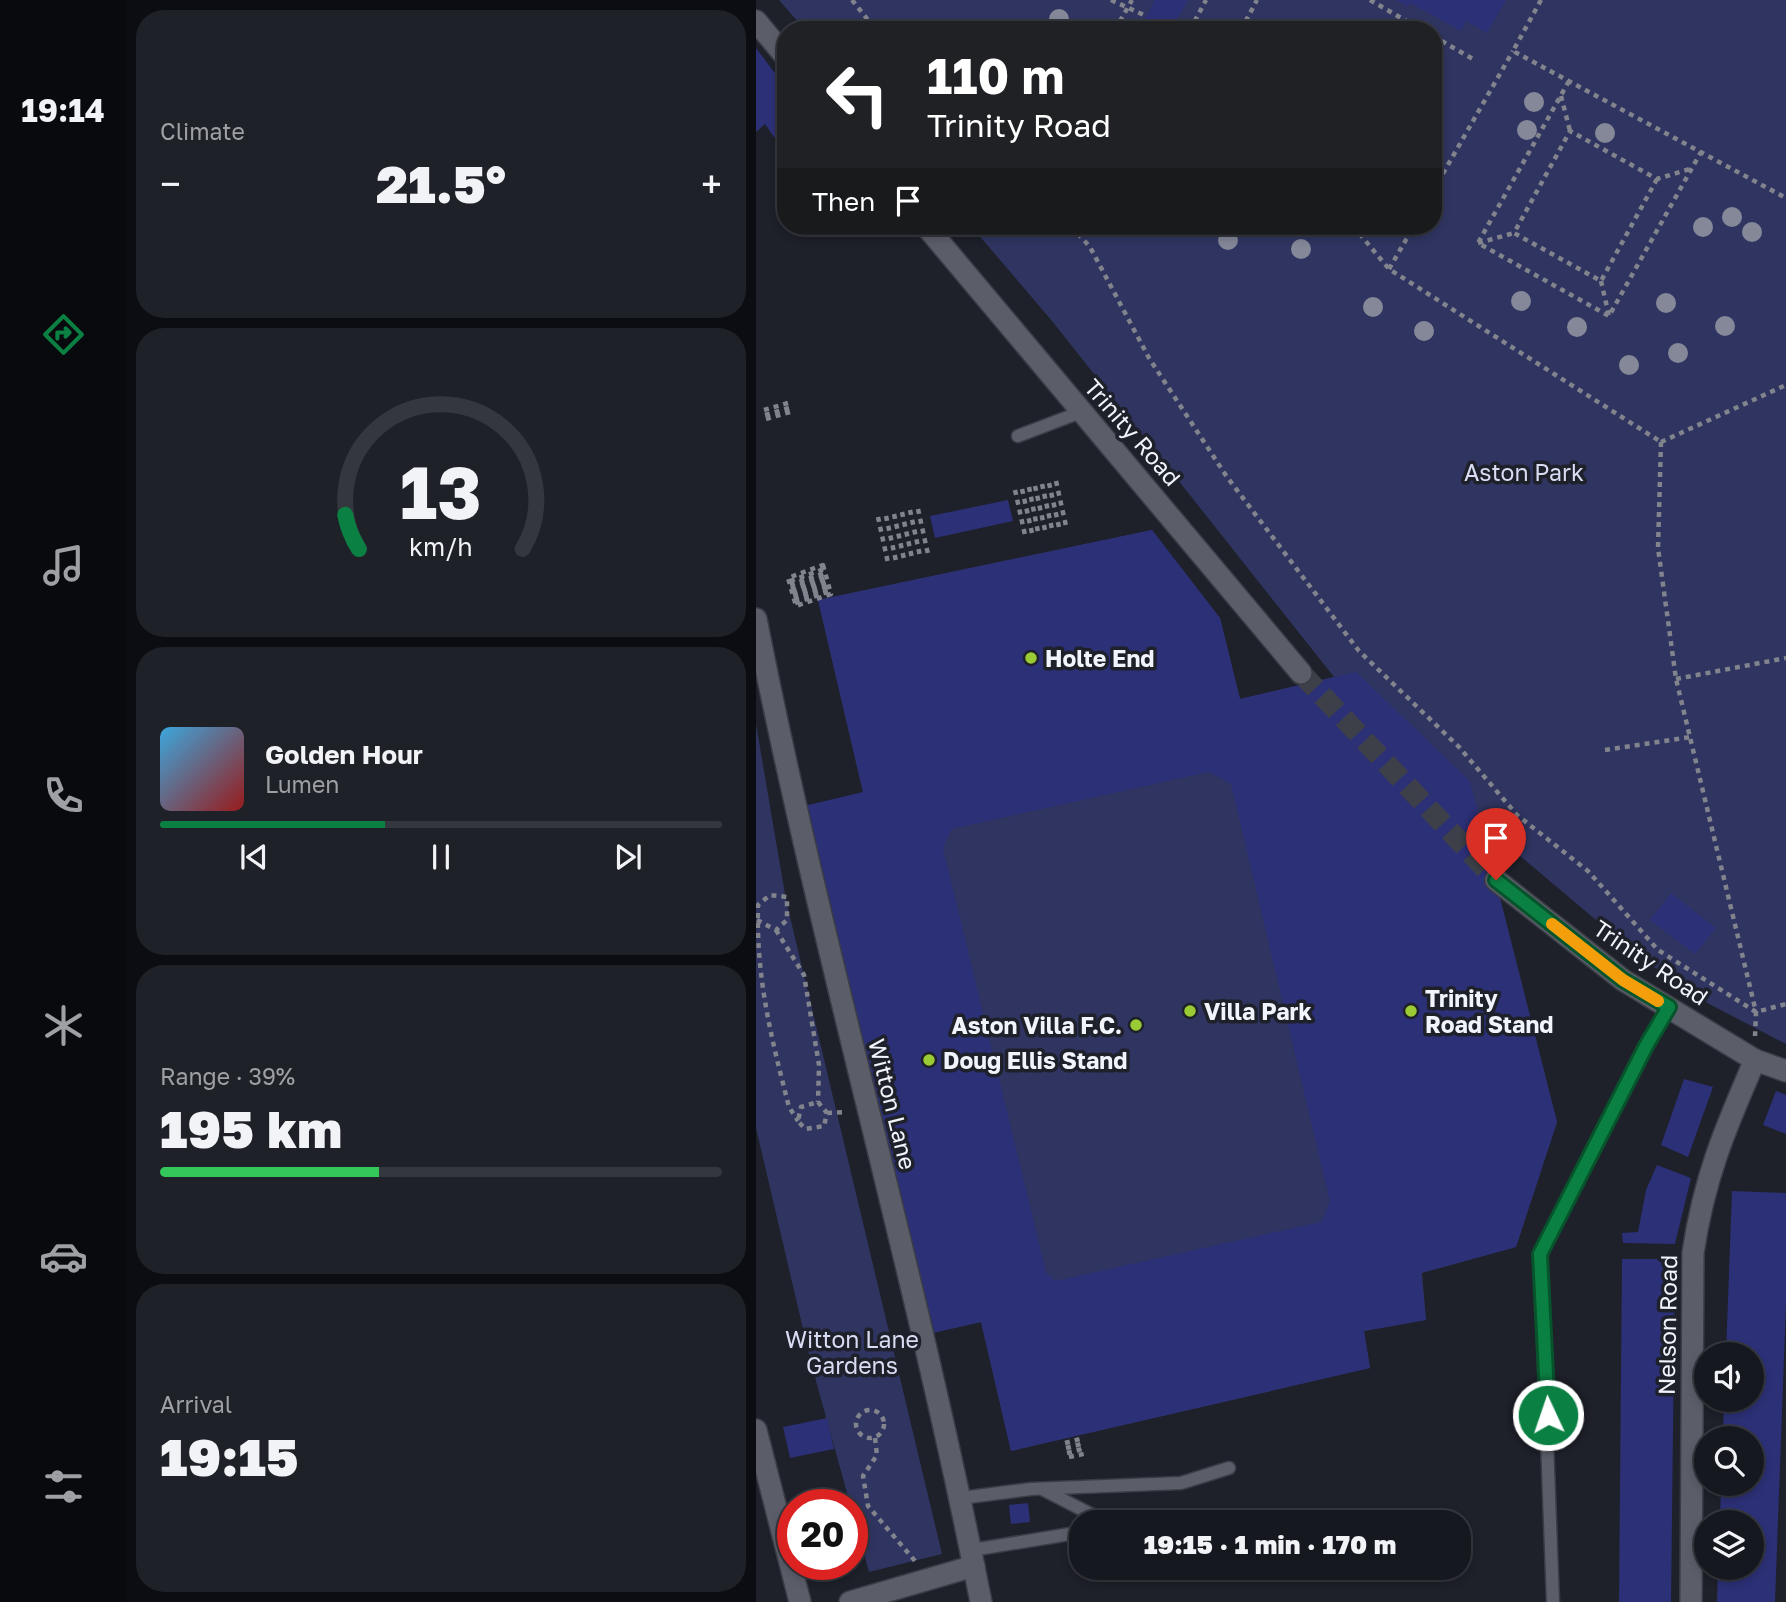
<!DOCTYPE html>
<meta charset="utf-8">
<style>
:root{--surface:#161820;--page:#1f2129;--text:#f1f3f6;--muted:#9ea0a5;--line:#35373e;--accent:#0b8043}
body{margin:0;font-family:"Golos Text",sans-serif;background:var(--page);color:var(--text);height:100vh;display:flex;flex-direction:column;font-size:26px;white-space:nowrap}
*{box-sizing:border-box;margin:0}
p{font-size:23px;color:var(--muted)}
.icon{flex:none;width:38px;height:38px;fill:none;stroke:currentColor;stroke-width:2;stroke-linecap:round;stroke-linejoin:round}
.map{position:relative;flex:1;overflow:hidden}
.side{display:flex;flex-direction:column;gap:10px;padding:10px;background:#0c0d12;width:630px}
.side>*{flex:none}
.banner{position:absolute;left:21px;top:21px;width:665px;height:214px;border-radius:28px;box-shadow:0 4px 10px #0003,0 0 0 2px var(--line);background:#202124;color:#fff;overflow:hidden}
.controls{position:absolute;left:938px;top:1342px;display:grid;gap:14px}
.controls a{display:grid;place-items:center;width:70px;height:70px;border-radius:50%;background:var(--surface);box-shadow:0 4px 10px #0003,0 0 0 2px var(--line);font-size:35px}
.speed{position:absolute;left:21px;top:1489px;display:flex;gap:14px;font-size:35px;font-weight:700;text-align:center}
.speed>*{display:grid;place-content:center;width:91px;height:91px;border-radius:50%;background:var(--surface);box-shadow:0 4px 10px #0003,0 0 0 2px var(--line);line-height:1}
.speed .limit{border:10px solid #d22;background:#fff;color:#111}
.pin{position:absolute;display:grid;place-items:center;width:60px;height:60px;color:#fff;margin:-72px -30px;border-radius:50% 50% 50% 0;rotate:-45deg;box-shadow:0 0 7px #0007}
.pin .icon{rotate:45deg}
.me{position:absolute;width:77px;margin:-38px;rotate:357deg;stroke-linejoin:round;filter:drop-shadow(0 0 5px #0008)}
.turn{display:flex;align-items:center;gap:24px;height:147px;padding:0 35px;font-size:32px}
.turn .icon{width:91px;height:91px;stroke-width:2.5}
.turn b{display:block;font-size:49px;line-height:60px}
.then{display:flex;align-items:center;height:66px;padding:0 35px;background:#0003;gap:14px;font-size:26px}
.big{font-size:52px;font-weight:800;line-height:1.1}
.side .widget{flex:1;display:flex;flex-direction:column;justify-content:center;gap:10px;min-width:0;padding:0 24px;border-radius:28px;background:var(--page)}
.side .dial{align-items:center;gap:0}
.dial svg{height:182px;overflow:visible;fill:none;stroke:var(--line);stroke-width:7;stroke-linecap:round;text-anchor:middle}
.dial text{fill:var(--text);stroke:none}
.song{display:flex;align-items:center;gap:21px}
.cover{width:84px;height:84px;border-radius:10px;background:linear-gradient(135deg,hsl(200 70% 55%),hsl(0 70% 35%))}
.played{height:7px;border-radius:4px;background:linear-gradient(90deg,var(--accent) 40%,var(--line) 40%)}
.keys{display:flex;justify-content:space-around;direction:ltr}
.heat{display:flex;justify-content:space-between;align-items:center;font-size:38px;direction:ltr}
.charge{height:10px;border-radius:5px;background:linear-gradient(90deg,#34c759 39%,var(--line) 0)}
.trip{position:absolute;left:313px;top:1510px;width:402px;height:70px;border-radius:28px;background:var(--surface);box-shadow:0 4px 10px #0003,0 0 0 2px var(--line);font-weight:800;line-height:70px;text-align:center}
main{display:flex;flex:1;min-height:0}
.dock{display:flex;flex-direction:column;width:126px;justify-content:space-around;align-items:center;background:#090a0d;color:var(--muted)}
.dock .icon{width:49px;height:49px}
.dock .active{color:var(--accent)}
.dock b{font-size:32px;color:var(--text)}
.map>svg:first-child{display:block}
</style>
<main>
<nav class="dock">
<b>19:14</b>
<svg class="icon active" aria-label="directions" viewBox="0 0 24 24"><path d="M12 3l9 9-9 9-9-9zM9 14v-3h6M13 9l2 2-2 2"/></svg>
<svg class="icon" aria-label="music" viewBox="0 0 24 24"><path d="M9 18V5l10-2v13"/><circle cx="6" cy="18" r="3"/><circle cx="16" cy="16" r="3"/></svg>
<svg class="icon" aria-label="phone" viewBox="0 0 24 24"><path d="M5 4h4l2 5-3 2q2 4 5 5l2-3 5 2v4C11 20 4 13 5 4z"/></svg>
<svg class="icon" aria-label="climate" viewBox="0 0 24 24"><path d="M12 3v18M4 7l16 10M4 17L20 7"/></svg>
<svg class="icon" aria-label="car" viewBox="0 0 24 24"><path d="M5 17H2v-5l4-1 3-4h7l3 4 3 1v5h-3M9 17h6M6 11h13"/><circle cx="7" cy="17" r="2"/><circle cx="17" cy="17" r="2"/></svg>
<svg class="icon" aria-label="filters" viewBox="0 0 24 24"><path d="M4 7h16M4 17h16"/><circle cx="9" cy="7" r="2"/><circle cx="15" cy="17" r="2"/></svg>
</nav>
<section class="side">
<div class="widget"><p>Climate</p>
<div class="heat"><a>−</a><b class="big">21.5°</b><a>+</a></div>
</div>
<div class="widget dial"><svg viewBox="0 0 100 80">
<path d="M14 69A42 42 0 1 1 86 69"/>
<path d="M14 69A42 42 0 0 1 8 54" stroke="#0b8043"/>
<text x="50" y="56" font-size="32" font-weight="700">13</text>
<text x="50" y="72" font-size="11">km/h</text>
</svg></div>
<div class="widget">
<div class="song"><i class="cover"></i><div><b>Golden Hour</b><p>Lumen</p></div></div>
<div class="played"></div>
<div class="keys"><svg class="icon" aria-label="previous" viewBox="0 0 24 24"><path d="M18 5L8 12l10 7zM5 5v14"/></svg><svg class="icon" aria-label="pause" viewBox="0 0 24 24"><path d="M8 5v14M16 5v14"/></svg><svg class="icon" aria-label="next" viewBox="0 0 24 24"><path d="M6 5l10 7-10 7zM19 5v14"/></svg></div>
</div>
<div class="widget"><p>Range · 39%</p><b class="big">195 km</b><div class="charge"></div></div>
<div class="widget"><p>Arrival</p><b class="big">19:15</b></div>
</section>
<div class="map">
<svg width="1030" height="1602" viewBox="0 0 1030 1602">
<rect width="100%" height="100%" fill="#1e202a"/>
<g fill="#2f3560">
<polygon points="23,0 1030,0 1030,1044 934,994 879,953 725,823 801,1122 760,1247 666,1273 670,1320 608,1331 614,1368 255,1451 225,1322 172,1334 107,792 62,600 396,530 464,618 484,699 578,677 296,321 215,226 677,226 677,30 49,30"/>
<polygon points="0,724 30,900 186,1554 113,1572 55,1363 0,1128"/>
</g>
<g fill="#2c3076" fill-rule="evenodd">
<polygon points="399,0 432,0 415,30 383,30"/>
<polygon points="640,0 750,0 731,33 710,21 705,31 654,3 652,7"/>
<polygon points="0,48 30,88 30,138 18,137 9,124 0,132"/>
<polygon points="252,500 257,521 179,538 174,516"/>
<path d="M396 530 464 618 484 699 600 672 714 781 801 1122 760 1247 665 1273 670 1320 608 1331 614 1368 255 1451 225 1322 172 1334 48 806 107 792 62 600ZM453 772 475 784 574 1202 565 1222 299 1281 290 1272 187 848 196 829Z"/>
<polygon points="915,893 960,928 939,954 894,920"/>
<polygon points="928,1079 957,1087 932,1157 905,1145"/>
<polygon points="1020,1091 1030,1095 1030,1134 1007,1125"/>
<polygon points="901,1165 935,1178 919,1244 867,1243 866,1233 882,1232 890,1190"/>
<polygon points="976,1191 1030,1193 1030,1303 1019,1602 961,1602 962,1568 996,1568 996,1522 964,1522 965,1484 996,1484 996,1438 967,1438 968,1400 996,1400 996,1354 970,1354"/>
<polygon points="866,1259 919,1259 915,1602 863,1602"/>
<polygon points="71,1418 78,1449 34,1458 27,1427"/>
<polygon points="272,1503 274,1522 255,1524 253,1505"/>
<polygon points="96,1514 105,1546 96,1548"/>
</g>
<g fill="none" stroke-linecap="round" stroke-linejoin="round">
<polyline stroke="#3e4049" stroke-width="21" stroke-dasharray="21 10" stroke-linecap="butt" points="545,673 740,880"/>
<defs>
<g id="service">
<polyline points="262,436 325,412"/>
<polyline points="288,1490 350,1522"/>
<polyline points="205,1498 275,1489 425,1483 473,1468"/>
<polyline points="216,1550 326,1532"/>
<polyline points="797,1602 784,1254 890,1046 913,1007"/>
</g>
<g id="minor">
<polyline points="0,21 30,57"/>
<polyline points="170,226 545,673"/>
<polyline points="740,880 867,980 999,1060 1030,1071"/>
<polyline points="0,1430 44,1602"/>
<polyline points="94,1602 218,1566"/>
<path d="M935 1602 937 1253C948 1178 969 1129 999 1060"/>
</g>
<path id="secondary" d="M0 619C65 949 160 1272 225 1602"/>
</defs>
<use href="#service" stroke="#3b3d45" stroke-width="15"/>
<use href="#minor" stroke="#3b3d45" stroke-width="24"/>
<use href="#secondary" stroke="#3b3d45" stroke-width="24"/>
<g stroke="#82848d" stroke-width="4.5" stroke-dasharray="5 5" stroke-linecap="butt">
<polyline points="96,0 120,30"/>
<polyline points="355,0 390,16"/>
<polyline points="614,0 666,30"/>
<polyline points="785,0 757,51 1030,198"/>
<polyline points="359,30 376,0"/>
<polyline points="434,30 450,0"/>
<polyline points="485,30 501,0"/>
<polyline points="677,36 717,59"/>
<polyline points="813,81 722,243 853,316 945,152"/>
<polyline points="805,96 814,131"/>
<polyline points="901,179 845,281 758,233 814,131 901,179 934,169"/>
<polyline points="677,191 757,51"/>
<polyline points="315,226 334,247 393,358 471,477 603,651 703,747 761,815 832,871 902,950 1000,1012 1030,1004"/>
<polyline points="597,226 633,269 905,442"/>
<polyline points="722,243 758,233"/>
<polyline points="633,269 658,226"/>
<polyline points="845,281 853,316"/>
<polyline points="8,410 32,403"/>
<polyline points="9,415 33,408"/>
<polyline points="10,419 34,412"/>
<polyline points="905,442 902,548 920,679 1000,1012 999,1036"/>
<polyline points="905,442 1030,385"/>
<polyline points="300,481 310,526"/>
<polyline points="293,483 303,527"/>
<polyline points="286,484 296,529"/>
<polyline points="279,486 289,530"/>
<polyline points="273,487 282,532"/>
<polyline points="266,489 276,533"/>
<polyline points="259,490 269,535"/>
<polyline points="162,509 172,554"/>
<polyline points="154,510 164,556"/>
<polyline points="146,512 156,558"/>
<polyline points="138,514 148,559"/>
<polyline points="130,516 140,561"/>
<polyline points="122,517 132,563"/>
<polygon points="67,565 75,594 40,606 32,578"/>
<polyline points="34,581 68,569"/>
<polyline points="34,585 69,573"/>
<polyline points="35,589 70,576"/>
<polyline points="36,592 71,580"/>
<polyline points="37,595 72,584"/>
<polyline points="38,599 73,587"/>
<polyline points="39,603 74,591"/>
<polyline points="920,679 1030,658"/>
<polyline points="849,750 935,737"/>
<path d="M1 920 20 930 31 920V897L14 895 2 905C0 978 15 1037 33 1107L42 1121"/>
<polyline points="20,930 48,975 63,1065 62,1102"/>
<polygon points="62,1102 71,1113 68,1126 49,1129 42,1121 45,1107"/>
<polyline points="71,1113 90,1112"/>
<circle cx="114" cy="1424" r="14"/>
<polyline points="119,1438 121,1455 107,1476 112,1506 159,1561"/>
<polyline points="309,1443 328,1438"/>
<polyline points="310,1448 329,1443"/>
<polyline points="311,1453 330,1448"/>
<polyline points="313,1457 332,1453"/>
</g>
<use href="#service" stroke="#5b5d69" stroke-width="12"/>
<use href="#minor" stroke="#5b5d69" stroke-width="21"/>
<use href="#secondary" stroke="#5b5d69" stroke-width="21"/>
</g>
<g fill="#858899">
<circle cx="303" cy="19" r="10"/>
<circle cx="778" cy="102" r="10"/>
<circle cx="771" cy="130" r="10"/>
<circle cx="849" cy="133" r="10"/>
<circle cx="976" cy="217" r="10"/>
<circle cx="947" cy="227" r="10"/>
<circle cx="996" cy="232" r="10"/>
<circle cx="472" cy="240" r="10"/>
<circle cx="545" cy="249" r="10"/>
<circle cx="765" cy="301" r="10"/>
<circle cx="910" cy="303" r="10"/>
<circle cx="617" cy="307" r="10"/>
<circle cx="969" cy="326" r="10"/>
<circle cx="821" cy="327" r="10"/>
<circle cx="668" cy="331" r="10"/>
<circle cx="922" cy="353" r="10"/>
<circle cx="873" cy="365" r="10"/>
</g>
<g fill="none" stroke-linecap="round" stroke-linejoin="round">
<defs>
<polyline id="route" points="740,880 867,980 913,1007 890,1046 784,1254 792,1415"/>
</defs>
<use href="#route" stroke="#07532c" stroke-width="18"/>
<use href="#route" stroke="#0b8043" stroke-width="12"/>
<polyline stroke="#f59e0b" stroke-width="12" points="796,924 867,980 902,1001"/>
</g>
<g fill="#9acb34" stroke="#1e202a" stroke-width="2.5">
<circle cx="275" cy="658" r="7"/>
<circle cx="434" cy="1011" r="7"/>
<circle cx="655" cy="1011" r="7"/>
<circle cx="380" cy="1025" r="7"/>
<circle cx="173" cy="1060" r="7"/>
</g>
<g text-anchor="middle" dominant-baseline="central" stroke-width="7" stroke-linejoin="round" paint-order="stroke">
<g font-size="23" fill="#f2f4fb" stroke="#1e202a">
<text transform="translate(377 432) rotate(49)">Trinity Road</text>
<text transform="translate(895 962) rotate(34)">Trinity Road</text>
<text transform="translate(137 1104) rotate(76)">Witton Lane</text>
<text transform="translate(911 1325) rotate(-89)">Nelson Road</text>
</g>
<g font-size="23" fill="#d9ddf3" stroke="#1e202a">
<text x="768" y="472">Aston Park</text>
<text x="96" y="1339">Witton Lane<tspan x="96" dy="26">Gardens</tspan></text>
</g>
<g font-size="23" font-weight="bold" fill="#f2f4fb" stroke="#1e202a" text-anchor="start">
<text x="289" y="658">Holte End</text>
<text x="669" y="998">Trinity<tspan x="669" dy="26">Road Stand</tspan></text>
<text x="448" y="1011">Villa Park</text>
<text x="366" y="1025" text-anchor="end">Aston Villa F.C.</text>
<text x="187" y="1060">Doug Ellis Stand</text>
</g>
</g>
</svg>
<div class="controls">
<a><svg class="icon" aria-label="sound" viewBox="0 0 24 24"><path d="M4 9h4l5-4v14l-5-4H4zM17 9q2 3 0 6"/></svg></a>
<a><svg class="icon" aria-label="search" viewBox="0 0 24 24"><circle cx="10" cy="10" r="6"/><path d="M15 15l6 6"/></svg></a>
<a><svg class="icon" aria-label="layers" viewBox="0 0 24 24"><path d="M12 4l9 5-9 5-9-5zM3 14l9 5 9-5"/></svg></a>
</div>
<div class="speed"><div class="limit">20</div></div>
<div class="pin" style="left:740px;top:880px;background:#d93025"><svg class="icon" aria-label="arrive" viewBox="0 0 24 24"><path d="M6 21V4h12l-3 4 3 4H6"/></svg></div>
<svg class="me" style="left:792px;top:1415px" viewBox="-20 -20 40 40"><circle r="17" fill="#0b8043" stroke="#fff" stroke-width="3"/><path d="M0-11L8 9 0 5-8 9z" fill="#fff"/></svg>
<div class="trip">19:15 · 1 min · 170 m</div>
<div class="banner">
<div class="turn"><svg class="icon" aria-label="left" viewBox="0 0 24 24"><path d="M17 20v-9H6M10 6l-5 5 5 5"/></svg><div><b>110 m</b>Trinity Road</div></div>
<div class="then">Then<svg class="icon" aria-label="arrive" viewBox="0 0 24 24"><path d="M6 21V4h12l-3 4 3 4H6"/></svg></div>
</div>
</div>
</main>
